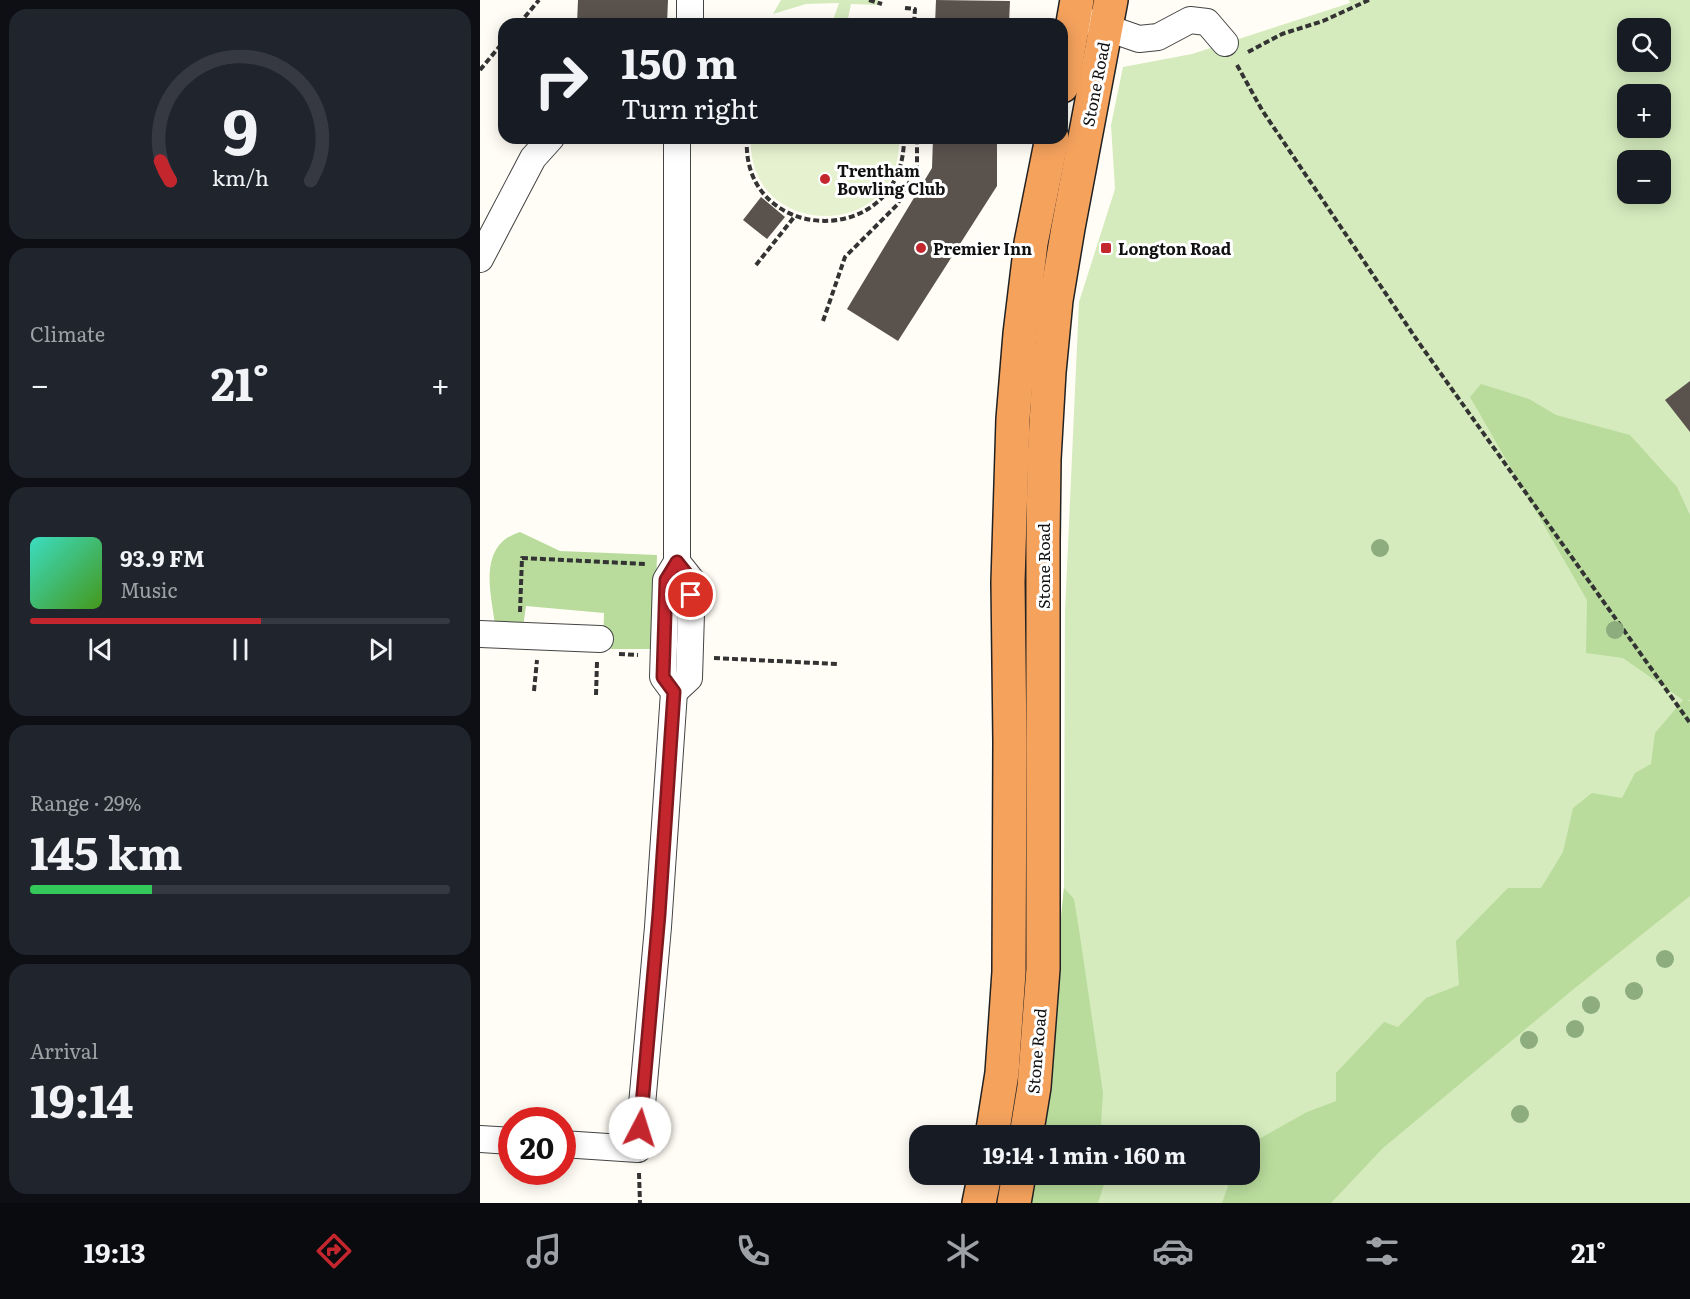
<!DOCTYPE html>
<meta charset="utf-8">
<style>
:root{--surface:#171b24;--page:#20242c;--text:#f1f3f6;--muted:#9ea1a6;--line:#363941;--accent:#c4262e}
body{margin:0;font-family:Literata,serif;background:var(--page);color:var(--text);height:100vh;display:flex;flex-direction:column;font-size:22px;white-space:nowrap}
*{box-sizing:border-box;margin:0}
p{font-size:20px;color:var(--muted)}
.icon{flex:none;width:33px;height:33px;fill:none;stroke:currentColor;stroke-width:2;stroke-linecap:round;stroke-linejoin:round}
.map{position:relative;flex:1;overflow:hidden}
.panel{display:flex;flex-direction:column;gap:9px;padding:9px;background:#0d0f14;width:480px}
.panel>*{flex:none}
.guide{position:absolute;left:18px;top:18px;width:570px;height:126px;border-radius:18px;box-shadow:0 3px 15px #0003;background:#171b24;color:var(--text);overflow:hidden}
.tools{position:absolute;left:1137px;top:18px;display:grid;gap:12px}
.tools a{display:grid;place-items:center;width:54px;height:54px;border-radius:12px;background:var(--surface);box-shadow:0 3px 15px #0003;font-size:30px}
.speed{position:absolute;left:18px;top:1107px;display:flex;gap:12px;font-size:30px;font-weight:700;text-align:center}
.speed>*{display:grid;place-content:center;width:78px;height:78px;border-radius:50%;background:var(--surface);box-shadow:0 3px 15px #0003;line-height:1}
.speed .limit{border:9px solid #d22;background:#fff;color:#111}
.pin{position:absolute;display:grid;place-items:center;width:51px;height:51px;color:#fff;margin:-26px;border:3px solid #fff;border-radius:50%;box-shadow:0 2px 6px #0007}
.me{position:absolute;width:66px;margin:-33px;rotate:5deg;stroke-linejoin:round;filter:drop-shadow(0 0 4px #0008)}
.turn{display:flex;align-items:center;gap:21px;height:126px;padding:0 24px;font-size:27px}
.turn .icon{width:78px;height:78px;stroke-width:2.5}
.turn b{display:block;font-size:42px;line-height:51px}
.big{font-size:45px;font-weight:700;line-height:1.1}
.panel .tile{flex:1;display:flex;flex-direction:column;justify-content:center;gap:9px;min-width:0;padding:0 21px;border-radius:18px;background:var(--page)}
.panel .dial{align-items:center;gap:0}
.dial svg{height:156px;overflow:visible;fill:none;stroke:var(--line);stroke-width:7;stroke-linecap:round;text-anchor:middle}
.dial text{fill:var(--text);stroke:none}
.song{display:flex;align-items:center;gap:18px}
.cover{width:72px;height:72px;border-radius:9px;background:linear-gradient(135deg,hsl(170 70% 55%),hsl(100 70% 35%))}
.played{height:6px;border-radius:3px;background:linear-gradient(90deg,var(--accent) 55%,var(--line) 55%)}
.keys{display:flex;justify-content:space-around;direction:ltr}
.heat{display:flex;justify-content:space-between;align-items:center;font-size:33px;direction:ltr}
.charge{height:9px;border-radius:4px;background:linear-gradient(90deg,#34c759 29%,var(--line) 0)}
.trip{position:absolute;left:429px;top:1125px;width:351px;height:60px;border-radius:18px;background:var(--surface);box-shadow:0 3px 15px #0003;font-weight:700;line-height:60px;text-align:center}
.menu{display:flex;height:96px;justify-content:space-around;align-items:center;background:#090b0e;color:var(--muted)}
.menu .icon{width:42px;height:42px}
.menu .current{color:var(--accent)}
.menu b{font-size:27px;color:var(--text)}
main{display:flex;flex:1;min-height:0}
.map>svg:first-child{display:block}
</style>
<main>
<section class="panel">
<div class="tile dial"><svg viewBox="0 0 100 80">
<path d="M14 69A42 42 0 1 1 86 69"/>
<path d="M14 69A42 42 0 0 1 9 59" stroke="#c4262e"/>
<text x="50" y="56" font-size="32" font-weight="700">9</text>
<text x="50" y="72" font-size="11">km/h</text>
</svg></div>
<div class="tile"><p>Climate</p>
<div class="heat"><a>−</a><b class="big">21°</b><a>+</a></div>
</div>
<div class="tile">
<div class="song"><i class="cover"></i><div><b>93.9 FM</b><p>Music</p></div></div>
<div class="played"></div>
<div class="keys"><svg class="icon" aria-label="previous" viewBox="0 0 24 24"><path d="M18 5L8 12l10 7zM5 5v14"/></svg><svg class="icon" aria-label="pause" viewBox="0 0 24 24"><path d="M8 5v14M16 5v14"/></svg><svg class="icon" aria-label="next" viewBox="0 0 24 24"><path d="M6 5l10 7-10 7zM19 5v14"/></svg></div>
</div>
<div class="tile"><p>Range · 29%</p><b class="big">145 km</b><div class="charge"></div></div>
<div class="tile"><p>Arrival</p><b class="big">19:14</b></div>
</section>
<div class="map">
<svg width="1210" height="1203" viewBox="0 0 1210 1203">
<rect width="100%" height="100%" fill="#fffdf5"/>
<g fill="#d5ebbd" fill-rule="evenodd">
<polygon points="301,0 398,0 398,5 371,4 367,23 352,23 359,3 326,4 293,14"/>
<path d="M869 0H1210V1203H551L554 1175 770 1174V1136L559 1135 584 888 585 612 599 302 635 189 631 125 643 67 712 54 870 3ZM1148 28H1180V62H1148ZM1148 94H1180V128H1148ZM1148 160H1180V194H1148Z"/>
</g>
<g fill="#b9dc9c">
<polygon points="1001,384 1049,399 1076,415 1150,435 1197,487 1210,515 1210,700 1207,700 1210,701 1210,896 1090,992 903,1148 851,1203 742,1203 752,1175 770,1174 770,1144 827,1112 856,1101 856,1073 904,1022 918,1027 946,998 979,985 976,941 1028,888 1061,888 1083,852 1093,808 1112,793 1142,798 1155,773 1171,764 1175,733 1203,700 1143,658 1106,653 1107,600 990,397"/>
<path d="M40 532 80 551 177 555 174 649H123L124 613 46 606 43 627 15 625C12 599 1 561 23 541 27 537 35 534 40 532Z"/>
<polygon points="584,888 594,899 600,936 623,1093 621,1123 623,1135 559,1136"/>
<polygon points="554,1175 627,1175 618,1203 551,1203"/>
</g>
<path fill="#e6f2cf" d="M271 138H419C423 243 266 241 271 138Z"/>
<g fill="#5a524d">
<polygon points="98,0 188,0 187,24 97,24"/>
<polygon points="456,0 530,1 529,24 455,24"/>
<polygon points="453,138 517,138 517,186 418,341 367,309 452,168"/>
<polygon points="281,197 305,217 287,239 263,220"/>
<polygon points="1210,381 1210,432 1185,400"/>
</g>
<g fill="none" stroke-linecap="round" stroke-linejoin="round">
<defs>
<g id="minor">
<polyline points="610,22 659,39 678,37 710,20 727,22 745,43"/>
<polyline points="210,24 210,0"/>
<polyline points="0,259 53,158 71,138"/>
<polyline points="0,634 120,639"/>
<polyline points="194,692 209,678 212,581 197,562"/>
<polyline points="0,1139 32,1141"/>
<polyline points="82,1144 158,1149 178,927 194,692 183,677 186,580 197,562 197,138"/>
</g>
<g id="highway">
<polyline points="582,86 597,0"/>
<polyline points="512,1136 522,1073 529,972 530,742 528,582 533,419 540,334 551,243 572,138"/>
<polyline points="546,1136 554,1087 563,969 563,541 564,459 569,372 576,300 588,228 631,0"/>
<polyline points="499,1203 505,1174"/>
<polyline points="534,1203 539,1174"/>
</g>
</defs>
<use href="#minor" stroke="#444" stroke-width="28"/>
<use href="#highway" stroke="#222" stroke-width="36"/>
<g stroke="#333" stroke-width="4" stroke-dasharray="6 3" stroke-linecap="butt">
<polyline points="389,0 402,4"/>
<polyline points="425,8 435,9 434,24"/>
<polyline points="39,24 59,0"/>
<polyline points="768,52 802,34 843,21 889,0"/>
<polyline points="757,65 782,110 939,343 1210,723"/>
<polyline points="0,70 24,41"/>
<path d="M267 138C260 245 424 252 424 138"/>
<polyline points="276,265 315,216"/>
<polyline points="343,321 365,257 417,205 437,168 437,138"/>
<polyline points="40,612 42,558 166,564"/>
<polyline points="139,654 158,655"/>
<polyline points="234,658 357,664"/>
<polyline points="54,691 57,660"/>
<polyline points="116,695 117,662"/>
<polyline points="159,1173 160,1203"/>
</g>
<use href="#minor" stroke="#fff" stroke-width="26"/>
<use href="#highway" stroke="#f5a25d" stroke-width="33"/>
</g>
<g fill="#8dad7f">
<circle cx="900" cy="548" r="9"/>
<circle cx="1135" cy="630" r="9"/>
<circle cx="1185" cy="959" r="9"/>
<circle cx="1154" cy="991" r="9"/>
<circle cx="1111" cy="1005" r="9"/>
<circle cx="1095" cy="1029" r="9"/>
<circle cx="1049" cy="1040" r="9"/>
<circle cx="1040" cy="1114" r="9"/>
</g>
<g fill="none" stroke-linecap="round" stroke-linejoin="round">
<defs>
<polyline id="route" points="160,1128 179,914 194,692 183,677 186,580 197,562 212,581 211,595"/>
</defs>
<use href="#route" stroke="#7f191e" stroke-width="15"/>
<use href="#route" stroke="#c4262e" stroke-width="10"/>
</g>
<g fill="#c4262e" stroke="#fff" stroke-width="2">
<circle cx="345" cy="179" r="6"/>
<circle cx="441" cy="248" r="6"/>
<rect x="620" y="242" width="12" height="12" rx="3"/>
</g>
<g text-anchor="middle" dominant-baseline="central" stroke-width="6" stroke-linejoin="round" paint-order="stroke">
<g font-size="16" fill="#111" stroke="#fff">
<text transform="translate(615 84) rotate(-79)">Stone Road</text>
<text transform="translate(563 566) rotate(-90)">Stone Road</text>
<text transform="translate(556 1051) rotate(-85)">Stone Road</text>
</g>
<g font-size="16" font-weight="bold" fill="#111" stroke="#fff" text-anchor="start">
<text x="357" y="170">Trentham<tspan x="357" dy="18">Bowling Club</tspan></text>
<text x="453" y="248">Premier Inn</text>
<text x="638" y="248">Longton Road</text>
</g>
</g>
</svg>
<div class="tools">
<a><svg class="icon" aria-label="search" viewBox="0 0 24 24"><circle cx="10" cy="10" r="6"/><path d="M15 15l6 6"/></svg></a>
<a>+</a>
<a>−</a>
</div>
<div class="speed"><div class="limit">20</div></div>
<div class="pin" style="left:211px;top:595px;background:#d93025"><svg class="icon" aria-label="arrive" viewBox="0 0 24 24"><path d="M6 21V4h12l-3 4 3 4H6"/></svg></div>
<svg class="me" style="left:160px;top:1128px" viewBox="-20 -20 40 40"><circle r="19" fill="#fff"/><path d="M0-13L10 11 0 6-10 11z" fill="#c4262e"/></svg>
<div class="trip">19:14 · 1 min · 160 m</div>
<div class="guide">
<div class="turn"><svg class="icon" aria-label="right" viewBox="0 0 24 24"><path d="M7 20v-9h11M14 6l5 5-5 5"/></svg><div><b>150 m</b>Turn right</div></div>
</div>
</div>
</main>
<nav class="menu">
<b>19:13</b>
<svg class="icon current" aria-label="directions" viewBox="0 0 24 24"><path d="M12 3l9 9-9 9-9-9zM9 14v-3h6M13 9l2 2-2 2"/></svg>
<svg class="icon" aria-label="music" viewBox="0 0 24 24"><path d="M9 18V5l10-2v13"/><circle cx="6" cy="18" r="3"/><circle cx="16" cy="16" r="3"/></svg>
<svg class="icon" aria-label="phone" viewBox="0 0 24 24"><path d="M5 4h4l2 5-3 2q2 4 5 5l2-3 5 2v4C11 20 4 13 5 4z"/></svg>
<svg class="icon" aria-label="climate" viewBox="0 0 24 24"><path d="M12 3v18M4 7l16 10M4 17L20 7"/></svg>
<svg class="icon" aria-label="car" viewBox="0 0 24 24"><path d="M5 17H2v-5l4-1 3-4h7l3 4 3 1v5h-3M9 17h6M6 11h13"/><circle cx="7" cy="17" r="2"/><circle cx="17" cy="17" r="2"/></svg>
<svg class="icon" aria-label="filters" viewBox="0 0 24 24"><path d="M4 7h16M4 17h16"/><circle cx="9" cy="7" r="2"/><circle cx="15" cy="17" r="2"/></svg>
<b>21°</b>
</nav>
